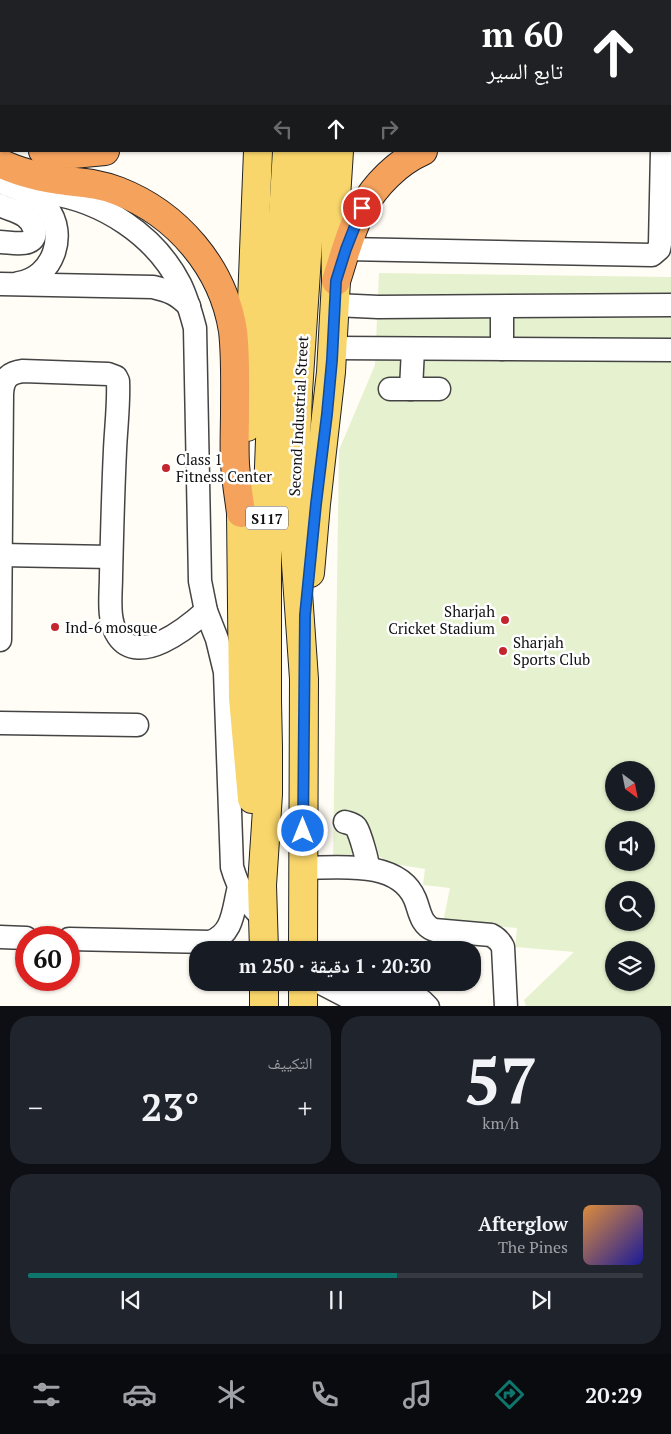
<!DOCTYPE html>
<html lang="ar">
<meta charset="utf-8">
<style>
:root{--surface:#171b24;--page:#20242c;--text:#f1f3f6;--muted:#9ea1a6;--line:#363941;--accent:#0f766e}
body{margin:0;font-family:"PT Serif","Noto Naskh Arabic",serif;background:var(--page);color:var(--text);direction:rtl;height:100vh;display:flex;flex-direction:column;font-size:19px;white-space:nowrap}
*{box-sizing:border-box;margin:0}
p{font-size:16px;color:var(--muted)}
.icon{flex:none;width:28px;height:28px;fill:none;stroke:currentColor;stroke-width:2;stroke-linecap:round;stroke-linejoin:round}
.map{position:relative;height:1006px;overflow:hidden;direction:ltr}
.panel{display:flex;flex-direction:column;gap:10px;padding:10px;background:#0d0f14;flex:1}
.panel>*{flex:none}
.guide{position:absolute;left:0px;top:0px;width:671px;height:152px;box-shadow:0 1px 4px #0004;direction:rtl;background:#202124;color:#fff;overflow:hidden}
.needle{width:32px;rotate:148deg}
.controls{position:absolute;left:605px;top:761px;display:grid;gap:10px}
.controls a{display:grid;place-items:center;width:50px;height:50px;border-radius:50%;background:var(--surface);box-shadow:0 1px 4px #0004;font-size:25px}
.speed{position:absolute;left:15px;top:926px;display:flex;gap:10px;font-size:25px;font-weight:700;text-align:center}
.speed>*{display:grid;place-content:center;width:65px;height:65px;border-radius:50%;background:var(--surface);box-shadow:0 1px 4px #0004;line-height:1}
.speed .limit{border:8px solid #d22;background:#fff;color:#111}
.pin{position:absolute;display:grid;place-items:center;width:42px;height:42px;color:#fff;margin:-21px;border:2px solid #fff;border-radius:50%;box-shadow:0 1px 5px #0007}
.me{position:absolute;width:55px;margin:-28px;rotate:0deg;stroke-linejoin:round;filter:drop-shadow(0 0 4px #0008)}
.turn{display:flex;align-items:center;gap:18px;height:105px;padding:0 25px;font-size:22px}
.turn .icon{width:65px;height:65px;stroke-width:2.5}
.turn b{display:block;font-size:35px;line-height:42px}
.lanes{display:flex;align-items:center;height:48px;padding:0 25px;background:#0003;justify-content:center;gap:25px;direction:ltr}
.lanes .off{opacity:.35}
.big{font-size:38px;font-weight:700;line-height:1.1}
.panel .tile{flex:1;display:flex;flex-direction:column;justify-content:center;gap:8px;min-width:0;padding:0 18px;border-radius:20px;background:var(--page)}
.panel .dial{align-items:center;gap:0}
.dial b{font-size:65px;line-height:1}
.song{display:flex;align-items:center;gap:15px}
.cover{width:60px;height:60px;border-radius:8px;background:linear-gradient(135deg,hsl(30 70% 55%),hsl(240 70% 35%))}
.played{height:5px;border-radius:2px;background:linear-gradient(90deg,var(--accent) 60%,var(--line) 60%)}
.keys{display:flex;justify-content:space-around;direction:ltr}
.heat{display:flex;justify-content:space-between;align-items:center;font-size:28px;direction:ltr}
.panel .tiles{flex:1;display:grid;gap:10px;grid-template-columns:1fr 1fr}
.tile:last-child{grid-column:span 2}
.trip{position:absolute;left:189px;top:941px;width:292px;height:50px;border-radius:20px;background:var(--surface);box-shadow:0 1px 4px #0004;font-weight:700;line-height:50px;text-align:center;direction:rtl}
.menu{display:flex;height:80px;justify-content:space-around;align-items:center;background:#090b0e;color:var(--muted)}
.menu .icon{width:35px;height:35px}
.menu .active{color:var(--accent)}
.menu b{font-size:22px;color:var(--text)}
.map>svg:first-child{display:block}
</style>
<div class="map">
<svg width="671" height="1007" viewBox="0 0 671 1007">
<rect width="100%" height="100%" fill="#fffdf5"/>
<path fill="#e6f2cf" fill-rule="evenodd" d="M379 273 671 277V1006H526L524 1000 574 952 515 947 517 928 443 922 450 888 423 885 425 869 382 862V857L372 856 333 860 339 450 375 365ZM614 770H646V802H614ZM614 830H646V862H614ZM614 890H646V922H614ZM614 950H646V982H614Z"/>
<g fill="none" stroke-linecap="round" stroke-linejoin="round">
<defs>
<g id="minor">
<path d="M0 182C16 188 36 194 47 208 68 234 53 278 19 283"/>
<path d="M25 192C33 193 41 192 48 193 103 201 155 235 180 284 187 298 191 313 195 328L200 581 206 611 217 639 225 672 232 867C238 888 247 903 263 918"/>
<path d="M0 205C8 209 18 211 25 216 33 222 41 237 28 242 20 245 8 242 0 242"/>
<polyline points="346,249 652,255 659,249 660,244 662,151"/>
<path d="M0 284 153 287C170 291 177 294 189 306"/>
<polyline points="335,305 378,307 671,305"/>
<polyline points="502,307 502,349"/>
<polyline points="332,348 671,350"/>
<polyline points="390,389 439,389"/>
<polyline points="411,389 413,349"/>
<polyline points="1,555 111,557"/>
<path d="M0 640 2 394C3 379 8 373 23 371L108 374 116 377 118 381C119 404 116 427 115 450 113 492 112 534 111 576 111 595 107 620 118 636 139 667 187 628 206 611"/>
<polyline points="0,723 137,725"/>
<path d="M345 822C348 823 353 824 356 827 360 833 368 861 368 868"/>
<path d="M303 868C338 868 398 859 415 899 420 911 420 924 434 930L491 935C497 938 500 941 503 947L506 1007"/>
<polyline points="0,937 26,938"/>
<path d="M69 939 210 942C234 934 233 909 239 887"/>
<polyline points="319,982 346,996 417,1000 422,1001 428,1007"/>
</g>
<g id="major">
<polyline points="266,1 266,0"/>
<polyline points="297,1 297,0"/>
<polyline points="323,1 323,0"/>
<polyline points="348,1 348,0"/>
<polyline points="247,427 258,151"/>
<polyline points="242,490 241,513 243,698 252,799"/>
<polyline points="310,573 316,504 331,372 336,281 335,213 339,151"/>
<polyline points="264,950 262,885 268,794 268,747 267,701 267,520 272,387 287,151"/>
<polyline points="303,950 304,679 293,521 298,392 314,151"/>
<polyline points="264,982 264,1007"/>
<polyline points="303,982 303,1007"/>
</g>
<g id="highway">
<polyline points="376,0 377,1"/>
<polyline points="249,1 250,0"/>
<polyline points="656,1 656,0"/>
<polyline points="670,40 671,38"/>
<polyline points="0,135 1,136"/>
<polyline points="43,151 73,154 105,151"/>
<path d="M0 163C20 173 44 178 66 181 84 183 101 184 118 191 177 214 223 267 233 331 236 357 235 384 235 411 235 428 234 446 235 464 236 480 239 497 241 513"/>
<path d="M336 281C344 257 350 231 362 209 375 185 398 162 423 151"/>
</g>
</defs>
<use href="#minor" stroke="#444" stroke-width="25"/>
<use href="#major" stroke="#222" stroke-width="30"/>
<use href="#highway" stroke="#222" stroke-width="30"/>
<use href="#minor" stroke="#fff" stroke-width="22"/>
<use href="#major" stroke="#f9d66b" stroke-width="28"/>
<use href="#highway" stroke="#f5a25d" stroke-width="28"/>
</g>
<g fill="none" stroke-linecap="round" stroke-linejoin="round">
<defs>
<polyline id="route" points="303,831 305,615 316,504 327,414 332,360 336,281 346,249 362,208"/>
</defs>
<use href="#route" stroke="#114b97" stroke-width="12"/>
<use href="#route" stroke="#1a73e8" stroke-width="9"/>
</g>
<g fill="#c4262e" stroke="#fff" stroke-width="2">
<circle cx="166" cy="468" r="5"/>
<circle cx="505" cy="620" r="5"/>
<circle cx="55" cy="627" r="5"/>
<circle cx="503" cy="651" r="5"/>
</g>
<g text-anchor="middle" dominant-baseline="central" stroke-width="5" stroke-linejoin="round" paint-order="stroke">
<rect fill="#fff" stroke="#585858" stroke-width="1" x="246" y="506.5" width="42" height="23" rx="4"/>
<g font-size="14" font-weight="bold" fill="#111">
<text x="267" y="518">S117</text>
</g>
<g font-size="15" fill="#111" stroke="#fff">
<text transform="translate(298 416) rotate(-87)">Second Industrial Street</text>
</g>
<g font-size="15" fill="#111" stroke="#fff" text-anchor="start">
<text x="176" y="459">Class 1<tspan x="176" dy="17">Fitness Center</tspan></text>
<text x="495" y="611" text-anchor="end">Sharjah<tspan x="495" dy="17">Cricket Stadium</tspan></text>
<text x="65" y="627">Ind-6 mosque</text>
<text x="513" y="642">Sharjah<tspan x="513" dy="17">Sports Club</tspan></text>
</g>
</g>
</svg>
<div class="controls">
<a><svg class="needle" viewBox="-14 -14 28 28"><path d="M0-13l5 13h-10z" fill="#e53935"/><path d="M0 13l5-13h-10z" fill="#9ea1a6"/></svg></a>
<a><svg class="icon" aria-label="sound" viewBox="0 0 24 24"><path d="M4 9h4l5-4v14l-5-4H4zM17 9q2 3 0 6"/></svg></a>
<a><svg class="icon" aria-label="search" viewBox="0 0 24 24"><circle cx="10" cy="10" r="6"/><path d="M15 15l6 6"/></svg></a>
<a><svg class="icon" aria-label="layers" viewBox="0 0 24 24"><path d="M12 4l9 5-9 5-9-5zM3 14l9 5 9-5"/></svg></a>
</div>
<div class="speed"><div class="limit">60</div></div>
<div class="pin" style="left:362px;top:208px;background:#d93025"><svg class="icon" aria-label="arrive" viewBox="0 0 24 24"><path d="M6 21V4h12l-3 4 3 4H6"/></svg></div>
<svg class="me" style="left:303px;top:831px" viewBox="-20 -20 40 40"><circle r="17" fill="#1a73e8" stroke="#fff" stroke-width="3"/><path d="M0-11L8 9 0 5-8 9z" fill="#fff"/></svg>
<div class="trip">20:30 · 1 دقيقة · 250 m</div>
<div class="guide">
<div class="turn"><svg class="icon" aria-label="ahead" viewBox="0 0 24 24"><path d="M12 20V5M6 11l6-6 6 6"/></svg><div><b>60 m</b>تابع السير</div></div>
<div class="lanes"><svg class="icon off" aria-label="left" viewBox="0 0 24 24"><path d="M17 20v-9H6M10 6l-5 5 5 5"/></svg><svg class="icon" aria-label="ahead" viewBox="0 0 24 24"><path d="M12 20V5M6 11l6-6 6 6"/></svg><svg class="icon off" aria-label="right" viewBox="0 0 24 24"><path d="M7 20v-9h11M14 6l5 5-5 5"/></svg></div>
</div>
</div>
<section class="panel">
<div class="tiles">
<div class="tile dial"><b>57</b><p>km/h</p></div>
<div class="tile"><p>التكييف</p>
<div class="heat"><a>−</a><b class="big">23°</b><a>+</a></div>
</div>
<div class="tile">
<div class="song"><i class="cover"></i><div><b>Afterglow</b><p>The Pines</p></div></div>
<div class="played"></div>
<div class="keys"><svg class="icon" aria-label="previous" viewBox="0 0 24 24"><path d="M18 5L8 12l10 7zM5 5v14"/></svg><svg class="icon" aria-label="pause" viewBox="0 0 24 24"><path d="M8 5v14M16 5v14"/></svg><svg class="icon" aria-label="next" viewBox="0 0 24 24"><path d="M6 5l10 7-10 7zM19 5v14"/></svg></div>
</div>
</div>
</section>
<nav class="menu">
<b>20:29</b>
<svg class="icon active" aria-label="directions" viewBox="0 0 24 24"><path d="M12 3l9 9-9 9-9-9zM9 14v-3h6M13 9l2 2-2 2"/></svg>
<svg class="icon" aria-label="music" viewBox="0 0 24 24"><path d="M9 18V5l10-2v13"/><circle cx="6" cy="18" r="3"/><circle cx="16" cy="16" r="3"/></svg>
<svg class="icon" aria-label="phone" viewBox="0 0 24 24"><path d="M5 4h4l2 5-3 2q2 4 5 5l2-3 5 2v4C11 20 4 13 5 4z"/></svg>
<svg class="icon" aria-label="climate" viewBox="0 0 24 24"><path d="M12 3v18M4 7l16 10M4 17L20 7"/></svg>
<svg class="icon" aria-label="car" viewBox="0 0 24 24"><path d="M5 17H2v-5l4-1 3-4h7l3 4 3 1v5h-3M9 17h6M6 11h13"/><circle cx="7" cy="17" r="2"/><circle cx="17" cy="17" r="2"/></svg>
<svg class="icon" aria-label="filters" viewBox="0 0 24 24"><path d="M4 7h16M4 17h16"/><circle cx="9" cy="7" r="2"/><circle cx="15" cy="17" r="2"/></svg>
</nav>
